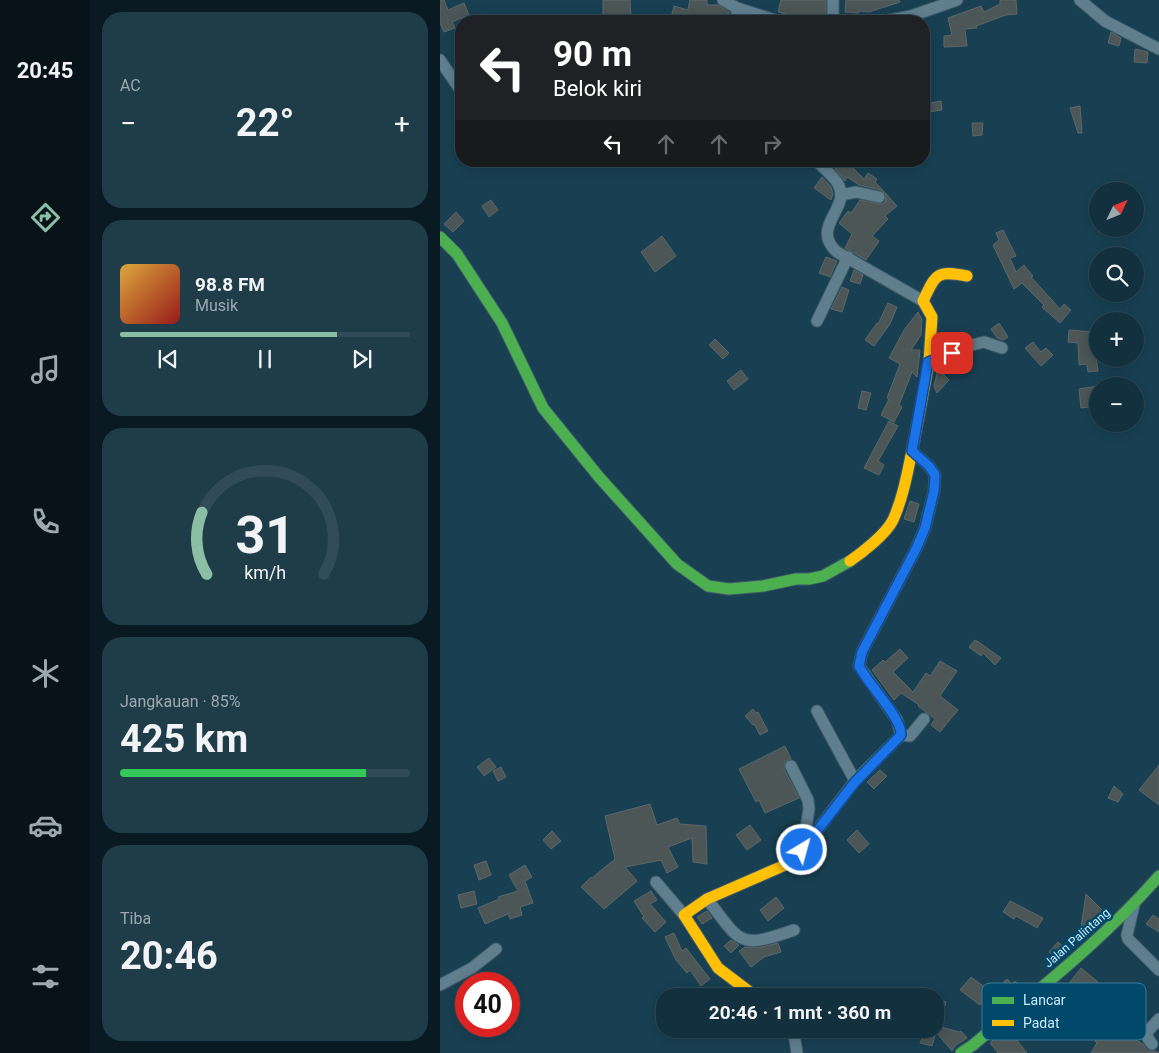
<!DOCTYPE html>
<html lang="id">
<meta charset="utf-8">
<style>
:root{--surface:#12303e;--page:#1f3c49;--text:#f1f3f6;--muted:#9ca9b0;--line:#314b58;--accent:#8abfa5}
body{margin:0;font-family:Roboto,sans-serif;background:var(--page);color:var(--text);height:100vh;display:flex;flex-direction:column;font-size:19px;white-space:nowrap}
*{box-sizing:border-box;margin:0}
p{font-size:16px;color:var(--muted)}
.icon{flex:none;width:28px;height:28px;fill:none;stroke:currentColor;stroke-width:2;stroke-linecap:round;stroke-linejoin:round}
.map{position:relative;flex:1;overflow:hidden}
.sheet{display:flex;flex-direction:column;gap:12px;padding:12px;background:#0a1a22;width:350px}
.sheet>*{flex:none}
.guide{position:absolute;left:15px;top:15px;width:475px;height:152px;border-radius:20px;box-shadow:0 2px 12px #0003,0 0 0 1px var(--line);background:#202124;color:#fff;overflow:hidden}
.needle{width:32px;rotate:47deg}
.controls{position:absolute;left:649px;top:182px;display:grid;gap:10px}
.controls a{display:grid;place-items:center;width:55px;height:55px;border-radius:50%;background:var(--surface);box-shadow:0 2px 12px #0003,0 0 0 1px var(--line);font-size:25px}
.speed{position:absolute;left:15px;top:972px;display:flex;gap:10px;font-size:25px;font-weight:700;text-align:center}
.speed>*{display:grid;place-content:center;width:65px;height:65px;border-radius:50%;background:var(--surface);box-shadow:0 2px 12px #0003,0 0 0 1px var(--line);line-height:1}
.speed .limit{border:8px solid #d22;background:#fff;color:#111}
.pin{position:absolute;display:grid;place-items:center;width:42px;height:42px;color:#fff;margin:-21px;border-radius:10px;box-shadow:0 2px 8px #0006}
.me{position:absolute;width:55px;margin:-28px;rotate:37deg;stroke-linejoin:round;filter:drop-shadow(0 0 4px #0008)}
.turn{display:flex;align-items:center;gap:18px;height:105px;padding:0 15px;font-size:22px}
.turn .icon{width:65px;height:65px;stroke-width:2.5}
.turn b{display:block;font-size:35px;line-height:42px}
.lanes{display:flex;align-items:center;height:48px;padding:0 15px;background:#0003;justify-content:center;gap:25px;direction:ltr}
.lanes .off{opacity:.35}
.big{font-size:38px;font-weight:700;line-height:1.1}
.sheet .widget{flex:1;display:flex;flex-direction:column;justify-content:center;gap:8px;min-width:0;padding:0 18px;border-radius:20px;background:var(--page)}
.sheet .dial{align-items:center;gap:0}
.dial svg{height:130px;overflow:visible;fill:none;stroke:var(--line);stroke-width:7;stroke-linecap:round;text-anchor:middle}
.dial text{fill:var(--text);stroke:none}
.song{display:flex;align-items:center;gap:15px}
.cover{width:60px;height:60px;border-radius:8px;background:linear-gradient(135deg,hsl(40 70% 55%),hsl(0 70% 35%))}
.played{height:5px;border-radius:2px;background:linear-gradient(90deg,var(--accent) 75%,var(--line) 75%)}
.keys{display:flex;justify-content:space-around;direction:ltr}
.heat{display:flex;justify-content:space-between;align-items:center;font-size:28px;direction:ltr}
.charge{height:8px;border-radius:4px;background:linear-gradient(90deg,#34c759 85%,var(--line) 0)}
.trip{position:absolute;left:216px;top:988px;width:288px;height:50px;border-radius:20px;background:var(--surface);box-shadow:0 2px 12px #0003,0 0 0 1px var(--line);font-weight:700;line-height:50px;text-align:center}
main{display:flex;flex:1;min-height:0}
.menu{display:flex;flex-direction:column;width:90px;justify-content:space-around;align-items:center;background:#071319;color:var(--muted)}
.menu .icon{width:35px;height:35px}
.menu .active{color:var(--accent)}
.menu b{font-size:22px;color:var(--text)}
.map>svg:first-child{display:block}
</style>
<main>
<nav class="menu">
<b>20:45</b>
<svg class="icon active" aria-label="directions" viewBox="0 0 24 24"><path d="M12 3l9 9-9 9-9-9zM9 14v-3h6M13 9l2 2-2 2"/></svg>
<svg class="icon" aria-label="music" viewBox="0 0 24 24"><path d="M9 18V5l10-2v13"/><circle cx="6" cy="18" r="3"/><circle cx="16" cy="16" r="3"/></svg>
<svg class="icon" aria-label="phone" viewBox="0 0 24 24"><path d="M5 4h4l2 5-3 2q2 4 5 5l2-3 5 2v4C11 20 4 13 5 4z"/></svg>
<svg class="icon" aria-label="climate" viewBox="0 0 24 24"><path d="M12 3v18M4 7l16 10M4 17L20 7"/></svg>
<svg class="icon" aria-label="car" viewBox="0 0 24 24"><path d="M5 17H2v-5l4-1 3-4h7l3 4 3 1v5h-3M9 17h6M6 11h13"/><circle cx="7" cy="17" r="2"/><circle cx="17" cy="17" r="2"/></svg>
<svg class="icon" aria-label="filters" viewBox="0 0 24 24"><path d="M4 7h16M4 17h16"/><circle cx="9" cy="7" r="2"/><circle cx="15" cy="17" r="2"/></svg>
</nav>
<section class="sheet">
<div class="widget"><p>AC</p>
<div class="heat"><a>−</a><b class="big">22°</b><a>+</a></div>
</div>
<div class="widget">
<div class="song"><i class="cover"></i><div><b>98.8 FM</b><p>Musik</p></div></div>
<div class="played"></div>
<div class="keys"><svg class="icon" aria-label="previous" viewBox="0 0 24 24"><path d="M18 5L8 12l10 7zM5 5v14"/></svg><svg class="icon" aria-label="pause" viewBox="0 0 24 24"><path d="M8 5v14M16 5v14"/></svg><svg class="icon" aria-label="next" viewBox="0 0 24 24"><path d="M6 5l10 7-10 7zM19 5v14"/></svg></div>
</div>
<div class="widget dial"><svg viewBox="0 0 100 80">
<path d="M14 69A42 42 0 1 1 86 69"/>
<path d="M14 69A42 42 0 0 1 11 31" stroke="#8abfa5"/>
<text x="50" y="56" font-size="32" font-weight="700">31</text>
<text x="50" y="72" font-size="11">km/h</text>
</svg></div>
<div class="widget"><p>Jangkauan · 85%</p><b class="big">425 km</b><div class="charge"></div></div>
<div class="widget"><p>Tiba</p><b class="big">20:46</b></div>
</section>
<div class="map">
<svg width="719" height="1053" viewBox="0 0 719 1053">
<rect width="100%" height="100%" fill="#184052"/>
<g fill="#4c5657" stroke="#5e6767">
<polygon points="0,0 4,0 8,10 24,3 29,15 12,22 15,28 4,32 0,23"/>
<polygon points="163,0 190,0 191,17 163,18"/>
<polygon points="250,0 267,0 267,5 278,5 289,12 289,21 230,21 234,6 248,10"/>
<polygon points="341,0 386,0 386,21 365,19 338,12"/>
<polygon points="406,0 459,0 460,2 429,12 419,11 419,13 405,12"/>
<polygon points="560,0 576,0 577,14 566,15 536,26 537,28 525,29 527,46 504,47 504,36 512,35 508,18 541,6 544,12 560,4"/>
<polygon points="671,32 681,38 679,46 668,43"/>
<polygon points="695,49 708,52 707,63 694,62"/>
<polygon points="501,101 502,110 488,112 486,104"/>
<polygon points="640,106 642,133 638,133 630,108"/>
<polygon points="532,123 543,123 542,135 533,136"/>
<polygon points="402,162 404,164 407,162 424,179 428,173 437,179 435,182 449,197 457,206 445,216 448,219 432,236 439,241 426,260 405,248 412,234 399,223 408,211 411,213 420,200 441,204 445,202 446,195 441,190 419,185 407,177 405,181 395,169"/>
<polygon points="382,177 391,187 393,194 391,200 374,188"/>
<polygon points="51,200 58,210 49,217 42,206"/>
<polygon points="16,212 24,221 13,232 4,224"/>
<polygon points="563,230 576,256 570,258 576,272 584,265 593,276 591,277 620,309 624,304 631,310 620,323 602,307 604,305 582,283 574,289 553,245 559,240 556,233"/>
<polygon points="222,236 236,256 215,272 201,252"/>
<polygon points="386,257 397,261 390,277 379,273"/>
<polygon points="414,270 423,275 420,284 410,281"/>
<polygon points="402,287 409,290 402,312 391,309"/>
<polygon points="448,303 457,307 450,324 434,346 425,340 437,323 438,324"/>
<polygon points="478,312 482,319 481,335 471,350 480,350 477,377 472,372 459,405 462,407 454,422 441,415 449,399 447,398 460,364 449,358 464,330"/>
<polygon points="559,323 568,337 563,340 557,338 551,329"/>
<polygon points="629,330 654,332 653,356 656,356 658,371 648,372 647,364 639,365 638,343 628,342"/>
<polygon points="275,339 289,353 283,359 269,345"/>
<polygon points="593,342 601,352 606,348 613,355 601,366 585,348"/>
<polygon points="498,369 509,380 497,393 494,386"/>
<polygon points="301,370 308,379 294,390 287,381"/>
<polygon points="658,386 658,406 641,408 639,389"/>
<polygon points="422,391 431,393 426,410 418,408"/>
<polygon points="449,421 458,426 438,461 444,465 439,475 424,468"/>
<polygon points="470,501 479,504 474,522 464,519"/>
<polygon points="535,640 540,643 561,658 555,665 543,653 541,656 529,647"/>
<polygon points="460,649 468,658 453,672 473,692 486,673 490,676 500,661 517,671 500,696 518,710 500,732 491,725 495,719 478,706 479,705 461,693 454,700 432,670 443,660 445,662"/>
<polygon points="313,709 316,713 318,712 328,731 320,735 314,724 313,725 305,716"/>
<polygon points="345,746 351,759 345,762 344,769 359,798 325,813 319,800 316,802 299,769"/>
<polygon points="49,758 56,767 44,776 37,767"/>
<polygon points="719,765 719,805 699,790"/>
<polygon points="61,767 66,777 58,781 53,771"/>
<polygon points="440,770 447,776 434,789 427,782"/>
<polygon points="674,786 683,794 678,802 668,798"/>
<polygon points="210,804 217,825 237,818 240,824 266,826 267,864 253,862 252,838 228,847 238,867 227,873 221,860 185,867 197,881 164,909 141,887 151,877 152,878 175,859 165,816"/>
<polygon points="310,825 321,840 307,850 296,835"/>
<polygon points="417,830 429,844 419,853 407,840"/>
<polygon points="112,831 121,841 111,849 103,840"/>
<polygon points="46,861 51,875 39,880 34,865"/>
<polygon points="85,865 92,877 85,881 93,903 80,907 82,915 70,919 68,914 45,924 38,908 59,899 58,897 78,891 69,875"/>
<polygon points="34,891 37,904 21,908 18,895"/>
<polygon points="211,891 217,900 210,904 226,922 215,932 202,918 204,917 194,901"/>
<polygon points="646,894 668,916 648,934 641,927"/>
<polygon points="336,897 344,908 328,921 320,910"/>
<polygon points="570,901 603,918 597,928 576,916 574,919 563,912"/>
<polygon points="267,911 272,918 262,924 257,917"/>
<polygon points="713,915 719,919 719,932 706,924"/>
<polygon points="234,933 242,951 246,948 270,979 261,986 250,970 247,973 236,960 225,937"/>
<polygon points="291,940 299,945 291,953 284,946"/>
<polygon points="618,942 625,948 616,958 609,952"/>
<polygon points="338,943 341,952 324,957 311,967 299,951 305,947 322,947"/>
<polygon points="641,968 658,982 644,1000 652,1008 638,1024 621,1008 609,1022 597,1011 622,984 626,987"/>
<polygon points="531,977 550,991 540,1005 520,990"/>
<polygon points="567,979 572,984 575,981 584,990 563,1007 551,994"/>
<polygon points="495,999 506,1002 498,1026 519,1032 521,1031 527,1038 515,1046 512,1051 496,1032 492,1046 480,1043 483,1036 466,1031 466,1029 495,1029"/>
<polygon points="581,1016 585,1020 572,1034 587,1053 558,1053 550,1043"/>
<polygon points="677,1018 696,1030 692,1038 703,1044 708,1051 715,1051 719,1053 651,1053 657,1043 655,1041 661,1034 665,1037"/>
</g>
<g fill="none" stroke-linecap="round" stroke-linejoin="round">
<defs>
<g id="street">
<polyline points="283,0 297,8 338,21"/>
<polyline points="393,0 393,21"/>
<polyline points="640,0 665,21 719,49"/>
<polyline points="297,21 297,8"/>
<polyline points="445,21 471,16 517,0"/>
<polyline points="0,60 21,91"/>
<path d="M377 161C383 168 394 176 398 184 412 208 369 227 397 252L483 301"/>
<polyline points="401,195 416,192 439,197"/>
<polyline points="377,321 408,257"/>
<polyline points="489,362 528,346 544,342 562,348"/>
<polyline points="377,711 415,781"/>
<polyline points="461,735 470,736 484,719"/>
<polyline points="351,766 368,800 369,809 363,847"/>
<polyline points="216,882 244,915"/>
<path d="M267 899C301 942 297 950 354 930"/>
<polyline points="694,905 687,935 688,939 719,970"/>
<polyline points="0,985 32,968 56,949"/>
<polyline points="350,1029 354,1034 357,1053"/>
<polyline points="712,1044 707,1037 708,1031 719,1019"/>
</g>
<g id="fast">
<polyline points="0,237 17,254 62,323 103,408 159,477 237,564 268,586 289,589 323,586 356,579 369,579 383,576 410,561"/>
<polyline points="382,824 415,781 461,735 457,720 419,666 422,652 476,549 485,528 494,491 495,475 489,466 472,451 474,441"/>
<path d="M521 1053 533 1045C597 991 664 939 719 876"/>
</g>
<g id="slow">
<path d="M474 441 489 362 492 317 483 301C496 274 496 270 527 276"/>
<path d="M410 561C423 552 446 534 453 520 463 498 467 474 472 451"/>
<polyline points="315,996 278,968 244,915 267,899 343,866 362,850 382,824"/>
</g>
</defs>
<use href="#street" stroke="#3f5b68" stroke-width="13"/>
<use href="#fast" stroke="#3f5b68" stroke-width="13"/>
<use href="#slow" stroke="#3f5b68" stroke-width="13"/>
<use href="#street" stroke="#5f7f8f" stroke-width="11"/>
<use href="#fast" stroke="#4caf50" stroke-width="11"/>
<use href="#slow" stroke="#ffc107" stroke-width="11"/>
</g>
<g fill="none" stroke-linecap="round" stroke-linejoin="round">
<defs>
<path id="route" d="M362 850 415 782 461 735C462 718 428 684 419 666L422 652 476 549 485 528 494 491 495 475 489 466 472 451 488 362 512 353"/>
</defs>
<use href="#route" stroke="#114b97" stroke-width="12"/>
<use href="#route" stroke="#1a73e8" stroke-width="9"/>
</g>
<g text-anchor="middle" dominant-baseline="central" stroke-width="5" stroke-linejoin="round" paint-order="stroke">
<g font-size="12" fill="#ccebfe" stroke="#00496a">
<text transform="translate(637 938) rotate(-41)">Jalan Palintang</text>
</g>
</g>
<rect x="542" y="983" width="164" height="57" rx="8" fill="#00496a" stroke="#3d7a96" stroke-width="1"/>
<rect x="552" y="997" width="22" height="7" fill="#4caf50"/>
<rect x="552" y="1020" width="22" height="6" fill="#ffc107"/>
<g font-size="14" fill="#ccebfe">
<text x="583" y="1005">Lancar</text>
<text x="583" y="1028">Padat</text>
</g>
</svg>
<div class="controls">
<a><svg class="needle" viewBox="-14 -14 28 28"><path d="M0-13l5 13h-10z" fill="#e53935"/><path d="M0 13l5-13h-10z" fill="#9ca9b0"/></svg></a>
<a><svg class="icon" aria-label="search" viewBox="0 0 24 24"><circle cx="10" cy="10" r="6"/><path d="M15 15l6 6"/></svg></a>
<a>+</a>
<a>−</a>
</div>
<div class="speed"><div class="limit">40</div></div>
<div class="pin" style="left:512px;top:353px;background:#d93025"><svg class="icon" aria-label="arrive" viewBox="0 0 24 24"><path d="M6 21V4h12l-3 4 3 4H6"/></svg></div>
<svg class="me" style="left:362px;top:850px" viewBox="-20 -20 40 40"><circle r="17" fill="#1a73e8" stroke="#fff" stroke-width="3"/><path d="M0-11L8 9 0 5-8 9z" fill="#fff"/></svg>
<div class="trip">20:46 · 1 mnt · 360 m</div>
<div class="guide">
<div class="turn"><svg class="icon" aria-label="left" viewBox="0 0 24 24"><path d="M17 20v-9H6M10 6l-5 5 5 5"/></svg><div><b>90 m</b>Belok kiri</div></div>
<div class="lanes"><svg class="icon" aria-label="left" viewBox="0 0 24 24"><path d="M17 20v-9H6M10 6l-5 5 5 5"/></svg><svg class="icon off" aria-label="ahead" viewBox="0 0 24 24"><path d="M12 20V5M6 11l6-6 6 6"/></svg><svg class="icon off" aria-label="ahead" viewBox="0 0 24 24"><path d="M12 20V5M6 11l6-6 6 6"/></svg><svg class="icon off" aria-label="right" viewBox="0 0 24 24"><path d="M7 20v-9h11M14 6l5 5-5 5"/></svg></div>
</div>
</div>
</main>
